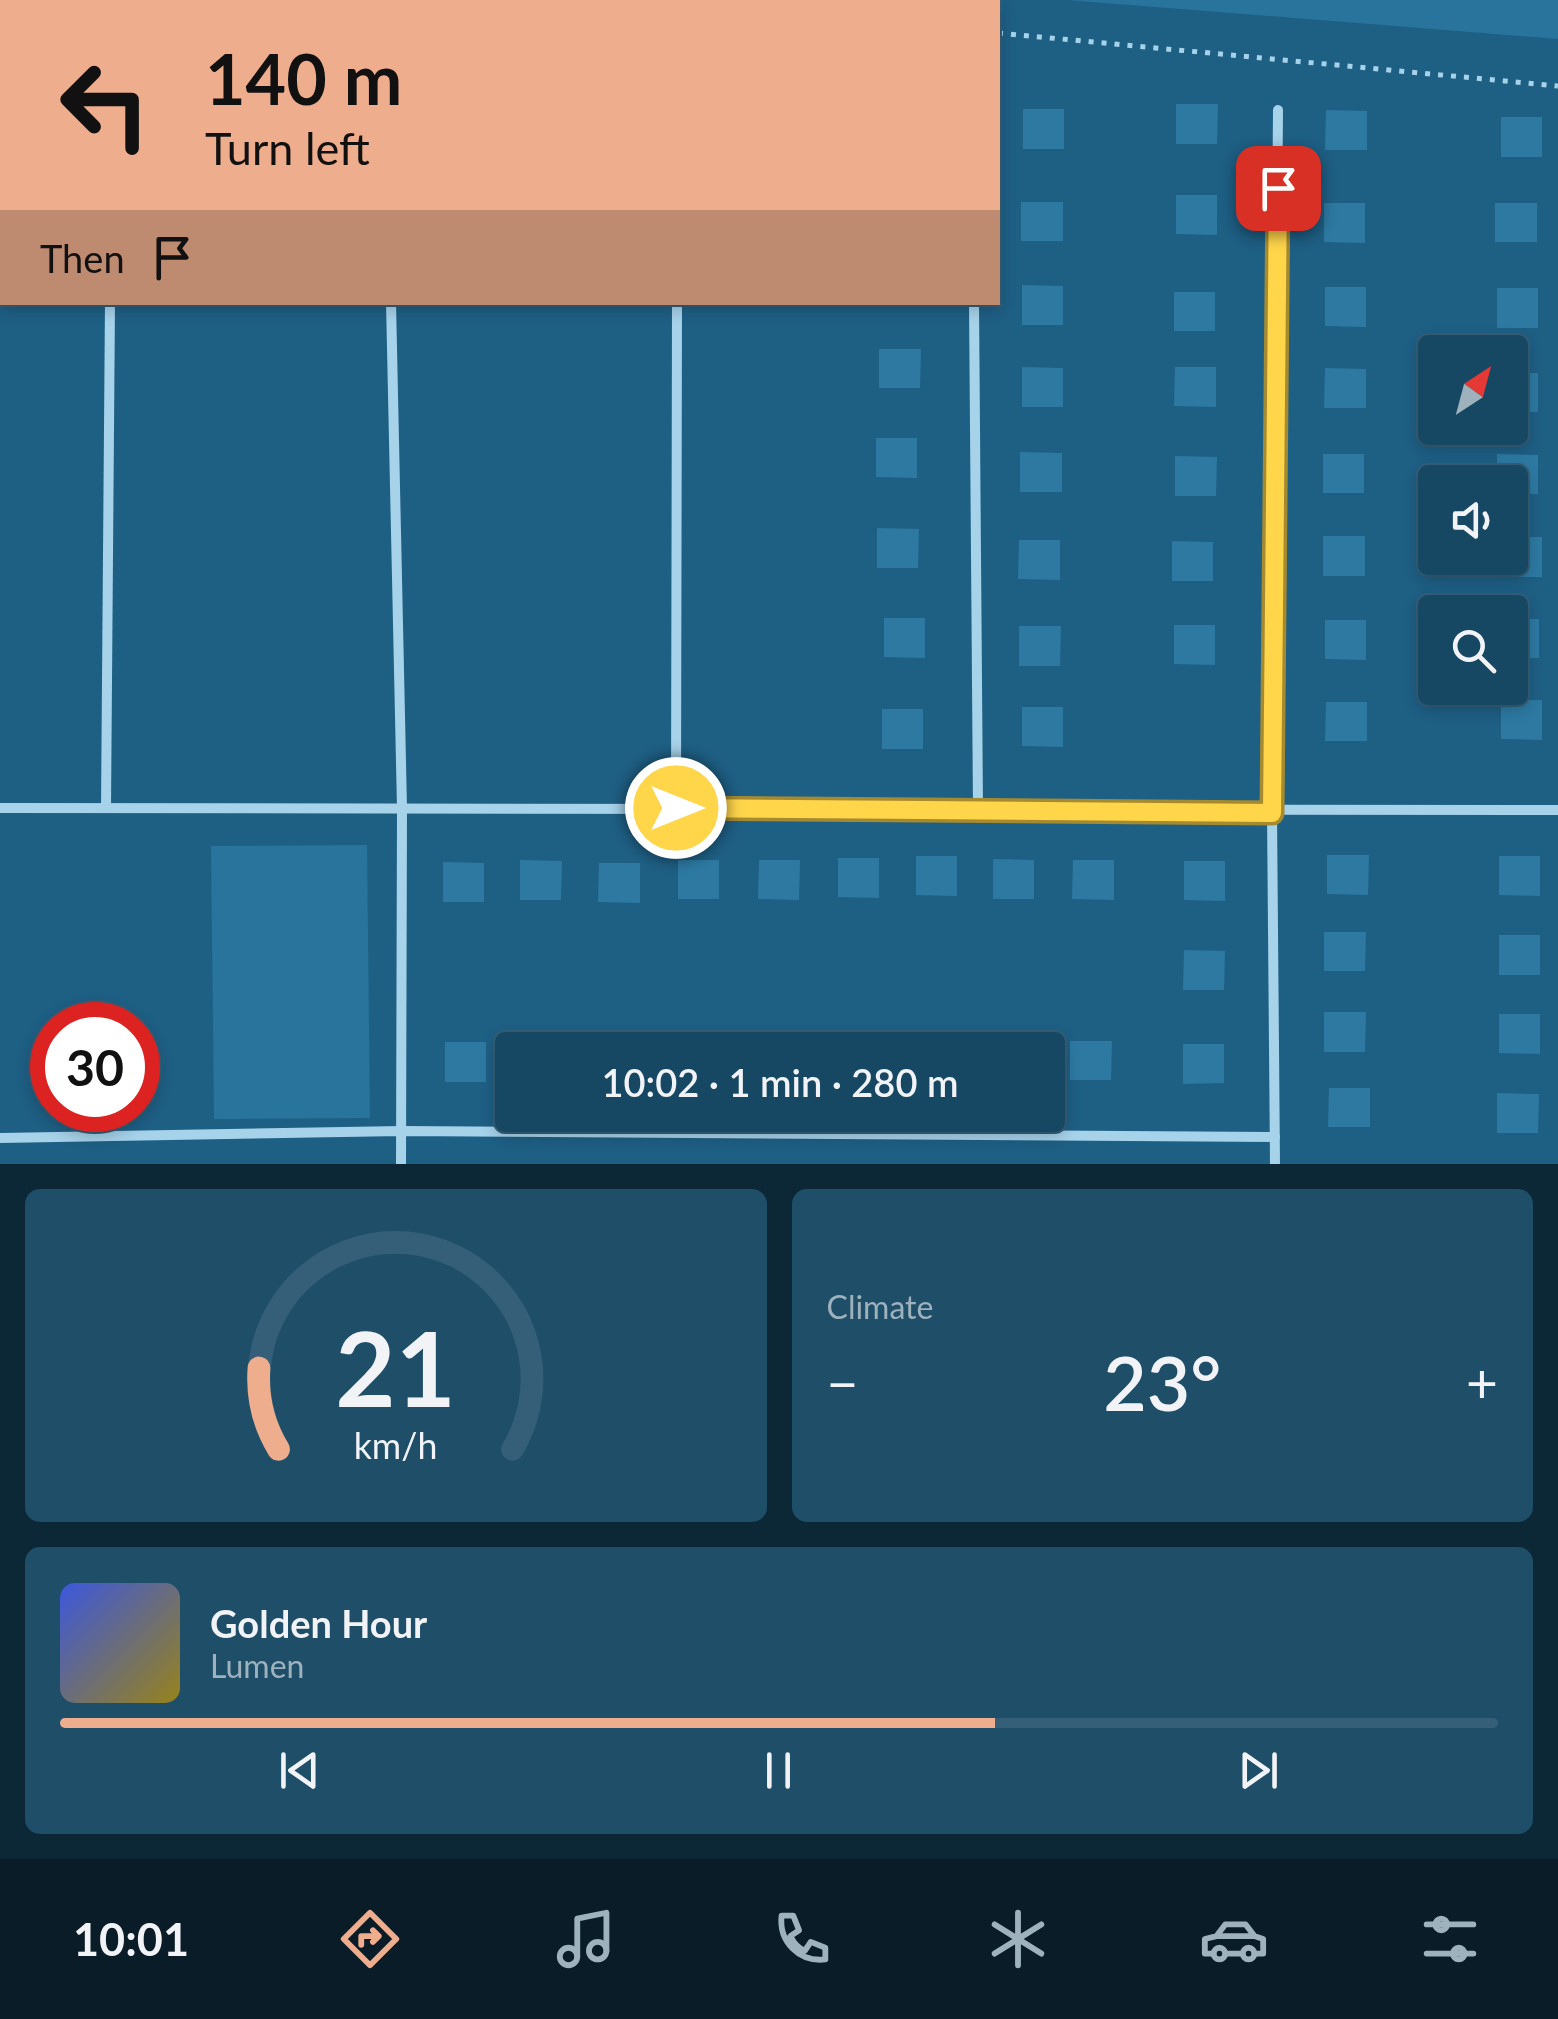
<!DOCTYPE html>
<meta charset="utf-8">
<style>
:root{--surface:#164763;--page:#1f4e69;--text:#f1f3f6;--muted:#9eb2be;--line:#355f78;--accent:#eead8d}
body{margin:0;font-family:Lato,sans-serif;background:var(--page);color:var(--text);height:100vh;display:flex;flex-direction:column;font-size:38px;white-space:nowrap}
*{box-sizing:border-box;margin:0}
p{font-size:32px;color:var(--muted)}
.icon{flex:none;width:55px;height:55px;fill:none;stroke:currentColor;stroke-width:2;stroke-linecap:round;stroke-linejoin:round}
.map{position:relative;height:1164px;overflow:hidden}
.details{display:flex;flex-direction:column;gap:25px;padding:25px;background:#0c2736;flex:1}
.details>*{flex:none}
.banner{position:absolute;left:0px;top:0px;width:1000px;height:305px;box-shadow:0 5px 15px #0003,0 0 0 2px var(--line);background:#eead8d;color:#111;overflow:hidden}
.needle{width:65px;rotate:36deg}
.tools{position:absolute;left:1418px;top:335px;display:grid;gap:20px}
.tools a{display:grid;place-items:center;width:110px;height:110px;border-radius:10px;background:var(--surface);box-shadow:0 5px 15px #0003,0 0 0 2px var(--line);font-size:50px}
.speed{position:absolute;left:30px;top:1002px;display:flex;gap:20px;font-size:50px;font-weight:700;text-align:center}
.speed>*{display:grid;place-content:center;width:130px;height:130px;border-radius:50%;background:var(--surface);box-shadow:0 5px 15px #0003,0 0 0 2px var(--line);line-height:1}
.speed .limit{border:15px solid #d22;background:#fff;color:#111}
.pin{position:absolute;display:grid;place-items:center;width:85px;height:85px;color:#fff;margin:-42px;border-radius:20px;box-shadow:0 5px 15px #0006}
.me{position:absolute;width:110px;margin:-55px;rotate:90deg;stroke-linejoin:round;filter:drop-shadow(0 0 8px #0008)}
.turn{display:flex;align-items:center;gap:35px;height:210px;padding:0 40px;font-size:45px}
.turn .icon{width:130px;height:130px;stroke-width:2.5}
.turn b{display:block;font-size:70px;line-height:85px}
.then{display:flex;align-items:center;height:95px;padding:0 40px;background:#0003;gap:20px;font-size:38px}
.big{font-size:75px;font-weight:600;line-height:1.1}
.details .tile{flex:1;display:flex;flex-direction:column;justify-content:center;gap:15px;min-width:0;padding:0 35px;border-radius:15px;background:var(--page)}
.details .dial{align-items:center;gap:0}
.dial svg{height:260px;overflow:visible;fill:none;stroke:var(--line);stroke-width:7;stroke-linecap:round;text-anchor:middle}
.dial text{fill:var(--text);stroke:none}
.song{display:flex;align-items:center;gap:30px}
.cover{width:120px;height:120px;border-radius:15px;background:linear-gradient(135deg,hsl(230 70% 55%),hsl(50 70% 35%))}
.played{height:10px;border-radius:5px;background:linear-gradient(90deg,var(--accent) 65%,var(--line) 65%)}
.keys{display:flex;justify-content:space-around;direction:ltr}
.heat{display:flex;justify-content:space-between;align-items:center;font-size:55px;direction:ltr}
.details .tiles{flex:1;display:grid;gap:25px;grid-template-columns:1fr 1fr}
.tile:last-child{grid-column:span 2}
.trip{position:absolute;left:495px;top:1032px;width:570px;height:100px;border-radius:10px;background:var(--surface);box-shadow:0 5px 15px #0003,0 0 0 2px var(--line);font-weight:600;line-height:100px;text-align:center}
.dock{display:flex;height:160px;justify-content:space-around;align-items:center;background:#091c28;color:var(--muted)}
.dock .icon{width:70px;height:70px}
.dock .selected{color:var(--accent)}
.dock b{font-size:45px;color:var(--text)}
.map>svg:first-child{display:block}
</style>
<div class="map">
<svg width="1558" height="1164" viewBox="0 0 1558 1164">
<rect width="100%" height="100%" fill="#1e5f84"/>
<g fill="#28749d">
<polygon points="1067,0 1558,0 1558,39"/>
<polygon points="367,845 370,1118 214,1119 211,846"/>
</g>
<g fill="#2d79a2">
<polygon points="1176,104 1218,104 1217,144 1176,144"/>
<rect x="1023" y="109" width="41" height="40"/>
<polygon points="1326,110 1367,111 1367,150 1325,150"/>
<rect x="1501" y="117" width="41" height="40"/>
<polygon points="1176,195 1217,195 1217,235 1176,234"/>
<rect x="1021" y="202" width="42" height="39"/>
<polygon points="1324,203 1365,203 1365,243 1324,242"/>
<rect x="1495" y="203" width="42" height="39"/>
<polygon points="1022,285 1063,286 1063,325 1022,325"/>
<polygon points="1325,287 1366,287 1366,327 1325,326"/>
<rect x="1497" y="288" width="41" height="40"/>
<rect x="1174" y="292" width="41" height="39"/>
<polygon points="879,349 921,349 920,388 879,388"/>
<polygon points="1022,367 1063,368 1063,407 1022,407"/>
<polygon points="1175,367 1216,367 1216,407 1174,406"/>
<polygon points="1325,368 1366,369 1366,408 1324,408"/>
<rect x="1510" y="373" width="28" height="39"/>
<polygon points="876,438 917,438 917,478 876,477"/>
<polygon points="1020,452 1062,453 1062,492 1020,492"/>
<rect x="1323" y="454" width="41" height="39"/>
<polygon points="1497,454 1538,455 1538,494 1510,494 1510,482 1497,482"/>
<polygon points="1175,456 1217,457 1216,496 1175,496"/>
<polygon points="877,528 919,529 918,568 877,568"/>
<rect x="1323" y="536" width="42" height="40"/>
<polygon points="1510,537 1542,537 1542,577 1501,577 1501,558 1510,558"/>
<polygon points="1019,540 1060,540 1060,580 1018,579"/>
<polygon points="1172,541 1213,542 1213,581 1172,581"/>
<polygon points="884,618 925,618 925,658 884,657"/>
<rect x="1510" y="619" width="29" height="39"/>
<polygon points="1325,620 1366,620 1366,660 1325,659"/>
<polygon points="1174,625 1215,625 1215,665 1174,664"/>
<polygon points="1019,626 1061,626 1060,666 1019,666"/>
<polygon points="1501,700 1542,700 1542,740 1501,739"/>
<polygon points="1326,702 1367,702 1367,741 1325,741"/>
<polygon points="1022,707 1063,707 1063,747 1022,746"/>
<rect x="882" y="709" width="41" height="40"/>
<polygon points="1327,855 1369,855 1368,895 1327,894"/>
<polygon points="916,856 957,856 957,896 916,895"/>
<polygon points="1499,856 1540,856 1540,896 1499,895"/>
<polygon points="838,858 879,858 879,898 838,897"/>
<polygon points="993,859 1034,860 1034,899 993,899"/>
<polygon points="520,860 562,861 561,900 520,900"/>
<rect x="678" y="860" width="41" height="39"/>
<polygon points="759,860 800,860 799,900 758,899"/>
<polygon points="1073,860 1114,860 1114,900 1072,899"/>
<polygon points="1184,861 1225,861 1225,901 1184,900"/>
<polygon points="443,862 484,863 484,902 443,902"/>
<polygon points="599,863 640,863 640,903 598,902"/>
<polygon points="1324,932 1366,932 1365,971 1324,971"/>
<rect x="1499" y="935" width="41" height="40"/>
<polygon points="1184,950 1225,951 1224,990 1183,990"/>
<polygon points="1324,1012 1366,1012 1365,1052 1324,1052"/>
<polygon points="1499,1014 1540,1014 1540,1054 1499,1053"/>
<rect x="678" y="1039" width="41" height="11"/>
<rect x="525" y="1040" width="41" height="10"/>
<rect x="603" y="1041" width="41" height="9"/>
<polygon points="990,1041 1031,1042 1031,1050 990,1050"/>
<polygon points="1070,1041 1112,1041 1111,1080 1070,1080"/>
<rect x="445" y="1042" width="41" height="40"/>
<rect x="755" y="1042" width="41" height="8"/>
<rect x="837" y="1042" width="41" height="8"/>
<polygon points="914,1042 955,1043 955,1050 914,1050"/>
<polygon points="1183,1044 1224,1044 1224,1083 1183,1084"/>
<polygon points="1329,1088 1370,1088 1370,1127 1328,1127"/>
<polygon points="1497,1093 1539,1094 1538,1133 1497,1133"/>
</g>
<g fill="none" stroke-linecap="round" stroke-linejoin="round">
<g stroke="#a6d2ea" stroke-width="5" stroke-dasharray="5 8" stroke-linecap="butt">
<polyline points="646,0 672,2"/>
<polyline points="998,33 1558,86"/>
</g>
<g stroke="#a6d2ea" stroke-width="10">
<polyline points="112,2 112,0"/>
<polyline points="391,302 402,808 401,1164"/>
<polyline points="974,302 978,809"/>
<polyline points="0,808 1558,810"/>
<polyline points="106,808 110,302"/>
<polyline points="676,808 677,302"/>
<polyline points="0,1138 402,1131 1275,1137"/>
<polyline points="1275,1164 1272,813 1278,110"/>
</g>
</g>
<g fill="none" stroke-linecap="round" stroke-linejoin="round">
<defs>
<polyline id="route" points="676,808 1272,813 1278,188"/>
</defs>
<use href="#route" stroke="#a68a30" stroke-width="25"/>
<use href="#route" stroke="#ffd54a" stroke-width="18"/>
</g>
</svg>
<div class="tools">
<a><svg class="needle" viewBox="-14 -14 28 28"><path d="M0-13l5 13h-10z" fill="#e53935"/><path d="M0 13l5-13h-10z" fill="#9eb2be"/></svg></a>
<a><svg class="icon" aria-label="sound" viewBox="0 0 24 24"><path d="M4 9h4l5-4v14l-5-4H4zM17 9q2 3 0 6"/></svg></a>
<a><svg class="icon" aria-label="search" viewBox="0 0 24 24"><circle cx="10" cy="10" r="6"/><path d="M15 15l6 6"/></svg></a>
</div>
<div class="speed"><div class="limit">30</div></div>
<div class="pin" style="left:1278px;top:188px;background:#d93025"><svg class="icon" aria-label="arrive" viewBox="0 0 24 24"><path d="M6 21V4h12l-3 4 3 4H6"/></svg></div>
<svg class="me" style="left:676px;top:808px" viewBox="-20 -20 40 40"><circle r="17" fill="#ffd54a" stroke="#fff" stroke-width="3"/><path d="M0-11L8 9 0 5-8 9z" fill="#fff"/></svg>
<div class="trip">10:02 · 1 min · 280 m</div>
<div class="banner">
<div class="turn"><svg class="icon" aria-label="left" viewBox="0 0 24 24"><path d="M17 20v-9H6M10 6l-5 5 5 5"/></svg><div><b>140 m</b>Turn left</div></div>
<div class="then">Then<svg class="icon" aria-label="arrive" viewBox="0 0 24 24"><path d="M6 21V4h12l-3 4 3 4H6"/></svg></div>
</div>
</div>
<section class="details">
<div class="tiles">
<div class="tile dial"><svg viewBox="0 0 100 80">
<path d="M14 69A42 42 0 1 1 86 69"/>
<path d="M14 69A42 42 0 0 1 8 44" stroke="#eead8d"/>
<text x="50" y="56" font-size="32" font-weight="700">21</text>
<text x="50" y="72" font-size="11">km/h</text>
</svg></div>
<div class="tile"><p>Climate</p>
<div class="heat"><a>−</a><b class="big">23°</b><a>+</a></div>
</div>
<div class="tile">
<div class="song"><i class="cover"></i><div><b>Golden Hour</b><p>Lumen</p></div></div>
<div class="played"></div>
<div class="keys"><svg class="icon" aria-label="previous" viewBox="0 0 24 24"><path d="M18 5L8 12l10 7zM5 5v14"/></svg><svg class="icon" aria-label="pause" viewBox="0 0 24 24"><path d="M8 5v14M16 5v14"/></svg><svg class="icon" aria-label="next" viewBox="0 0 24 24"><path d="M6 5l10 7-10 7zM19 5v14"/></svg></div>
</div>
</div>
</section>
<nav class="dock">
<b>10:01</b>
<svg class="icon selected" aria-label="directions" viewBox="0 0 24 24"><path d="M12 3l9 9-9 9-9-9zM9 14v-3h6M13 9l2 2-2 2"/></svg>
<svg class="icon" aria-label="music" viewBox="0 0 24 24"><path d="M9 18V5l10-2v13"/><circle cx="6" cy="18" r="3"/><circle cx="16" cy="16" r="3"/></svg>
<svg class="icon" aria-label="phone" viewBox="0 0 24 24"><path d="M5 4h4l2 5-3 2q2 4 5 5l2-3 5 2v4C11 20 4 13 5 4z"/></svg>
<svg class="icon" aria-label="climate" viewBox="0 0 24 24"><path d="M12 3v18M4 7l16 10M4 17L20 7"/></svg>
<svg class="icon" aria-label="car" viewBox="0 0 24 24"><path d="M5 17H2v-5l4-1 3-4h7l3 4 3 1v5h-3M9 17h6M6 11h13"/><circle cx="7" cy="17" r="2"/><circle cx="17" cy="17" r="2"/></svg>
<svg class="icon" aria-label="filters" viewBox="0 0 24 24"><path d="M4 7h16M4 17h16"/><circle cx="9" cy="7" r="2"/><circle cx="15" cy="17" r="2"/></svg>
</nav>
